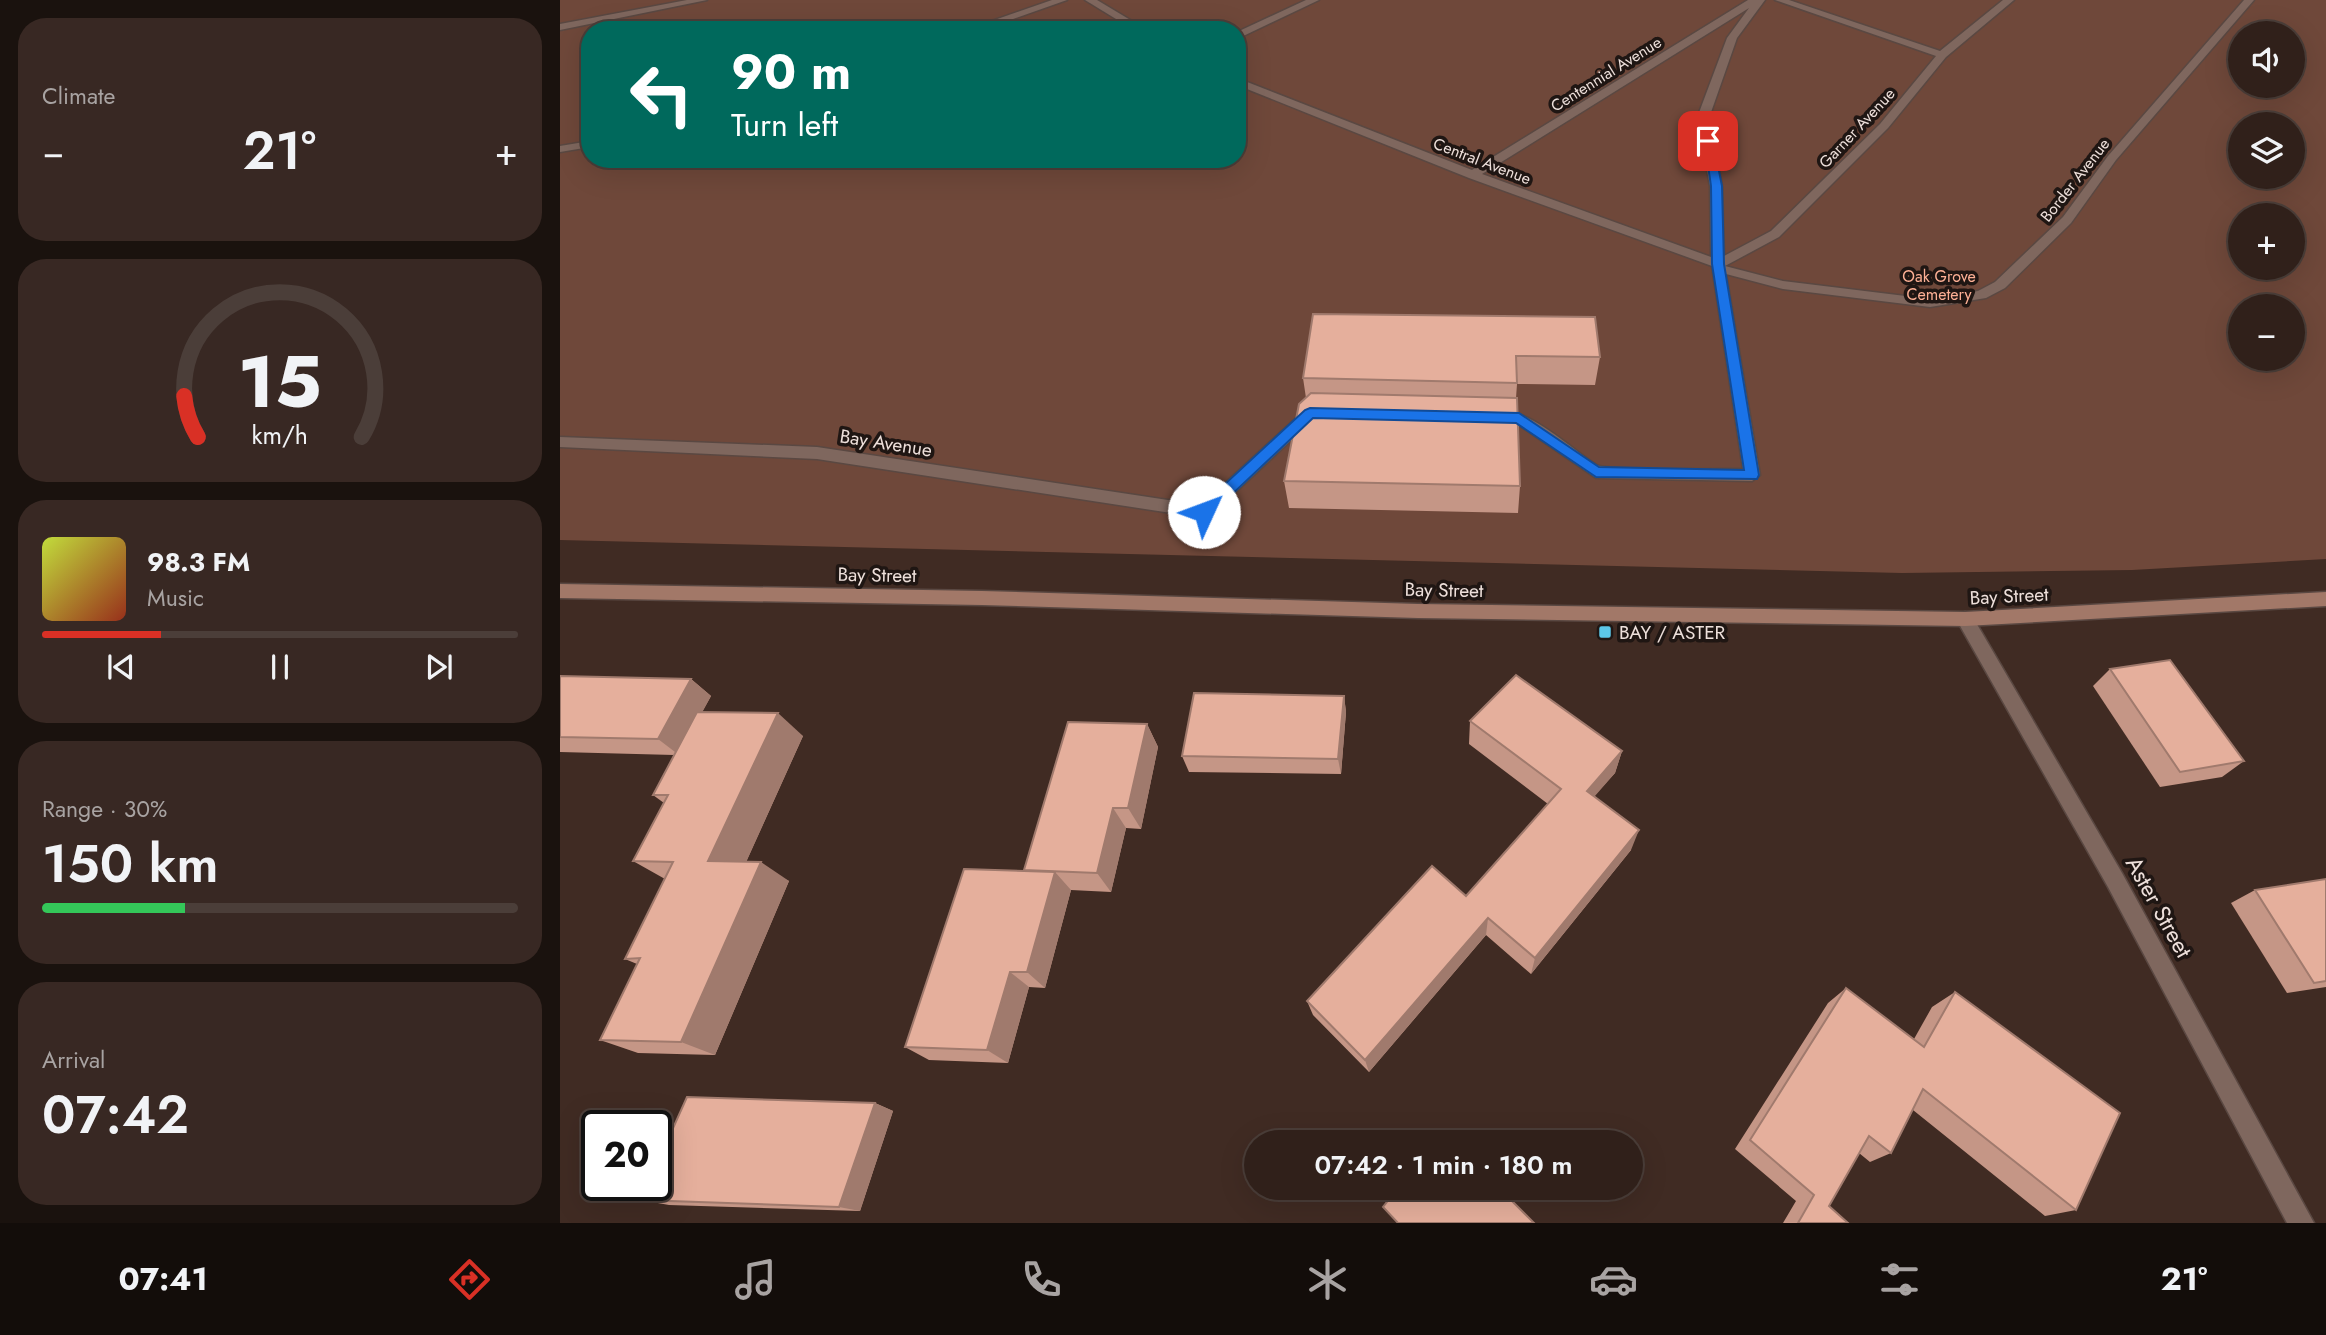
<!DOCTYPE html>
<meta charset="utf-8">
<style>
:root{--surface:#30201a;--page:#382823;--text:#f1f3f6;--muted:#a8a3a2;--line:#4b3e39;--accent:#d93025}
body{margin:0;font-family:Jost,sans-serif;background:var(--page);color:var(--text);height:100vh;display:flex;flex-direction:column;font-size:26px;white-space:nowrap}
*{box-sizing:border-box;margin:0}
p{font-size:23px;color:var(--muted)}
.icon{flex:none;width:38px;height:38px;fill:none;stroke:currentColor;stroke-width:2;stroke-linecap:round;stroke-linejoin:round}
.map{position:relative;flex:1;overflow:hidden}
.drawer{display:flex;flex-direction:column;gap:18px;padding:18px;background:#1a120e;width:560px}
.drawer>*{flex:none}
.hud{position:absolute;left:21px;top:21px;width:665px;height:147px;border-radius:28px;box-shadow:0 7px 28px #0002,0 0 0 2px var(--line);background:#00695c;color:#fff;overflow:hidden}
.buttons{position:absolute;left:1668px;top:21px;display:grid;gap:14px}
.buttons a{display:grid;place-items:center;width:77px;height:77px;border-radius:50%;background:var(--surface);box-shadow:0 7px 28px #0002,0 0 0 2px var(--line);font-size:35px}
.speed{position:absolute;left:21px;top:1110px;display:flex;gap:14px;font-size:35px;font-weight:700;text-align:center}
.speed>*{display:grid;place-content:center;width:91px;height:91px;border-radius:50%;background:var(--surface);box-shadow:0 7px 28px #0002,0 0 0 2px var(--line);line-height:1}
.speed .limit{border:4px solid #111;border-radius:10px;background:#fff;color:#111}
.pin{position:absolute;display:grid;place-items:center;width:60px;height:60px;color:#fff;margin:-30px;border-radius:14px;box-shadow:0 4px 10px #0006}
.me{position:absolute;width:77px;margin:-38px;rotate:47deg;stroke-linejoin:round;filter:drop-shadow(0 0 5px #0008)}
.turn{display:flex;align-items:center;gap:24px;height:147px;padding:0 35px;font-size:32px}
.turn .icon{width:91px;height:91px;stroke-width:2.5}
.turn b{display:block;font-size:49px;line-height:60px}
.big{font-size:52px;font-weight:600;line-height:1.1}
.drawer .widget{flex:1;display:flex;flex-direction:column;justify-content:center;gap:10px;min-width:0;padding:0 24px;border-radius:28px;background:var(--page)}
.drawer .dial{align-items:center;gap:0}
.dial svg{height:182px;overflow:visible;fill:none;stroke:var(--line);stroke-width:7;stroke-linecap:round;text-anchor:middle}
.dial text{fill:var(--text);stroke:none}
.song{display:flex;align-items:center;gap:21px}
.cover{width:84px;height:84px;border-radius:10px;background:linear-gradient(135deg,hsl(70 70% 55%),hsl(10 70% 35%))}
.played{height:7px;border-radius:4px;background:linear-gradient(90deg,var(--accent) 25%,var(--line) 25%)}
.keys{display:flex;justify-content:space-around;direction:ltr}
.heat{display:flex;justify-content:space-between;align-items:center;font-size:38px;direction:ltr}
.charge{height:10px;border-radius:5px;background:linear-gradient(90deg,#34c759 30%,var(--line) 0)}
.trip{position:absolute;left:684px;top:1130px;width:399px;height:70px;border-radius:35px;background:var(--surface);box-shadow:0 7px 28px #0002,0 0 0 2px var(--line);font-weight:600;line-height:70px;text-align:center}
.tabs{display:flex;height:112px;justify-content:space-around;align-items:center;background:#130d0a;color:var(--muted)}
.tabs .icon{width:49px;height:49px}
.tabs .selected{color:var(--accent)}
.tabs b{font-size:32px;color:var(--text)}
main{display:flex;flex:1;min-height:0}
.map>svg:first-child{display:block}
</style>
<main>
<section class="drawer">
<div class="widget"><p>Climate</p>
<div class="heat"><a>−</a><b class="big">21°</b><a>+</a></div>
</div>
<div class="widget dial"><svg viewBox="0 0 100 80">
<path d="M14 69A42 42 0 1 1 86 69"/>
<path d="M14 69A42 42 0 0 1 8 51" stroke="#d93025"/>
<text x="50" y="56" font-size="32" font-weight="700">15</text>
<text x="50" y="72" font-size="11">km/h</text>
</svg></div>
<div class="widget">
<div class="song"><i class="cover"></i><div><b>98.3 FM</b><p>Music</p></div></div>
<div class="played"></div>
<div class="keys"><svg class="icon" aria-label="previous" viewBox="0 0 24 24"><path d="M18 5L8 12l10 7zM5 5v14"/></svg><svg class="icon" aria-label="pause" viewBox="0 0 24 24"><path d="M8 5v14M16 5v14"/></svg><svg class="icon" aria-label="next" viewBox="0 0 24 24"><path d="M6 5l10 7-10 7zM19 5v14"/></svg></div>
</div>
<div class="widget"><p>Range · 30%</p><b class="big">150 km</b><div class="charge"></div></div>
<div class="widget"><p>Arrival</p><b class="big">07:42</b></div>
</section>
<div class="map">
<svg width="1766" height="1223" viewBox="0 0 1766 1223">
<rect width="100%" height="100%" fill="#402b23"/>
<path fill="#6f483a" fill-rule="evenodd" d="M0 0H1766V559L1572 570 1342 573 0 540ZM30 30H677V159H30ZM1680 33H1732V86H1680ZM1680 124H1732V177H1680ZM1680 215H1732V268H1680ZM1680 306H1732V359H1680Z"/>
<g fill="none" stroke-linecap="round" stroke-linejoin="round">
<defs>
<g id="lane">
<polygon points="127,0 147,0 0,30 0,24"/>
<polygon points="492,0 507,0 422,30 406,30"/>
<polygon points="525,0 537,0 587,30 574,30"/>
<polygon points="746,0 759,0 677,39 677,32"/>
<path d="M1188 0H1205L1177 38 1149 118 1162 186 1164 256 1211 231 1320 124 1376 56 1215 0H1229L1380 51 1443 0H1454L1386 57 1328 128 1219 237 1165 266 1223 281 1370 299 1418 291 1435 282 1503 217 1548 156 1684 0H1694L1556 160 1511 223 1445 288 1426 298 1370 307 1223 289 1166 274 1200 475 1192 481 1036 478 956 423H937L930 418C952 391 1015 453 1037 465 1049 471 1161 469 1183 469L1152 266 909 178 677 85V78L912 170ZM1189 8 1167 38 1137 118 1150 186 1151 257 922 174Z"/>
<polygon points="30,141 30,147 0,152 0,146"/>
<polygon points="751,408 758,413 756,417 650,516 644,518 257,459 0,447 0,437 257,447 641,505 746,409"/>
</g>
<polygon id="street" points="1405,612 1411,614 1562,873 1754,1223 1727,1223 1548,887 1399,624 1396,619 1399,614"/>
<polygon id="secondary" points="0,584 422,591 858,604 1405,612 1766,592 1766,606 1405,626 858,618 422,605 0,598"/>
</defs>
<use href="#lane" stroke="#5a4842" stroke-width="3"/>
<use href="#street" stroke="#5a4842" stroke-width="3"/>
<use href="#secondary" stroke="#5a4842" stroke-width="3"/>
<use href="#lane" fill="#7f675e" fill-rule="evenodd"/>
<use href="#street" fill="#7f675e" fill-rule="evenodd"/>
<use href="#secondary" fill="#a27868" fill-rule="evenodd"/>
</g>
<g fill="#c59686">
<polygon points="1035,317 1040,357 1035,385 957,384 956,398 960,486 958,513 729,508 724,481 746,398 743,378"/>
<polygon points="1550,669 1684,761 1662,777 1600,787 1533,686"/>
<polygon points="0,676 131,679 151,696 142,712 243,736 186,862 229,881 155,1055 78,1053 40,1040 77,964 65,959 105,879 73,861 104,803 93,795 114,755 0,752"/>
<polygon points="784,696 786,712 781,774 629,772 622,756"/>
<polygon points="910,721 1062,751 1055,773 1034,796 1071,850 971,974 926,935 809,1072 753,1015 747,1001 906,896 988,804 909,744"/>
<polygon points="587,724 598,747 581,829 566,828 551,892 511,890 485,988 469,987 448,1063 369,1060 345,1047"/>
<polygon points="1766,879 1766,987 1727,993 1671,903 1695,890"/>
<polygon points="1286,988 1354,1039 1372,1007 1395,992 1516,1210 1485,1216 1353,1110 1331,1153 1310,1162 1299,1153 1269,1206 1288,1223 1223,1223 1236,1201 1175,1149 1268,1003"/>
<polygon points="315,1103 333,1111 300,1211 109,1205 81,1200"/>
</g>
<g fill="#a07a6d">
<polygon points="131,679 151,696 119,755 98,739"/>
<polygon points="784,696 786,712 781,774 778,759"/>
<polygon points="218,713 243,736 178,880 148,861"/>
<polygon points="587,724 598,747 581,829 568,808"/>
<polygon points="1062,751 1055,773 1021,812 1027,791"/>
<polygon points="553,808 566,828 551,892 537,873"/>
<polygon points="1079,830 1071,850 971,974 975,958"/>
<polygon points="201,862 229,881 155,1055 121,1042"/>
<polygon points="495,872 511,890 485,988 467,972"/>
<polygon points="928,918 926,935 809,1072 805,1060"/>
<polygon points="450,972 469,987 448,1063 427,1050"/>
<polygon points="315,1103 333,1111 300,1211 279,1207"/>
</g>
<g fill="#e5af9c" stroke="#a07a6d" stroke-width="2">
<polygon points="753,314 1035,317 1040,357 956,356 957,383 743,378"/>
<polygon points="751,393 957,398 960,486 724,481 739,404"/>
<polygon points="1610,660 1684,761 1620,772 1550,669"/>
<polygon points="956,675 1062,751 1027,791 1079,830 975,958 928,918 805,1060 747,1001 872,866 906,896 1001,789 910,721"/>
<polygon points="0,676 131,679 98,739 0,737"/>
<polygon points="634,693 784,696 778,759 622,756"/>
<polygon points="137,712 218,713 148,861 201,862 121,1042 40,1040 80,958 65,959 113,862 73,861 108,795 93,795"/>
<polygon points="508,722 587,724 568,808 553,808 537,873 464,870"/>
<polygon points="404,869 495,872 467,972 450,972 427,1050 345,1047"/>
<polygon points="1766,879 1766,981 1754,983 1695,890"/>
<polygon points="1286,988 1364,1047 1395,992 1560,1113 1516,1210 1363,1089 1331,1153 1309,1136 1269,1206 1288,1223 1238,1223 1254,1195 1190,1140"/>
<polygon points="127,1097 315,1103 279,1207 81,1200 88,1185 96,1185 96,1166"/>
<polygon points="883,1132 894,1143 874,1143"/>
<polygon points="838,1188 939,1188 974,1223 838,1223 823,1207"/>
</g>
<polygon fill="#1a73e8" stroke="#114b97" stroke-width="2" points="1144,138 1153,141 1162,186 1164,264 1199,475 1197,479 1036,477 956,423 753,418 649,516 639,516 637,512 639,508 745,410 750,408 959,413 1039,467 1184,470 1152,264 1151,186"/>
<rect fill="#5cc7e8" stroke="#1f1613" stroke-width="2.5" x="1038" y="625" width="14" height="14" rx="3.5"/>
<g text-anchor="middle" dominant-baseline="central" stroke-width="7" stroke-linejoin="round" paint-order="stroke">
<g font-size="16" fill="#eee0db" stroke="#1f1613">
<text transform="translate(1046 74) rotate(-32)">Centennial Avenue</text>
<text transform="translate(1297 128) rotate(-47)">Garner Avenue</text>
<text transform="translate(922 161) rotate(21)">Central Avenue</text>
<text transform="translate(1515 180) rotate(-52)">Border Avenue</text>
</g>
<g font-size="16" fill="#fdb095" stroke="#1f1613">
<text x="1379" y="276">Oak Grove<tspan x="1379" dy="18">Cemetery</tspan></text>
</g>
<g font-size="19" fill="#eee0db" stroke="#1f1613">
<text transform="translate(326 443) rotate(9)">Bay Avenue</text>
<text transform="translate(317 575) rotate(1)">Bay Street</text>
<text transform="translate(884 590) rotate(1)">Bay Street</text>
<text transform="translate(1449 596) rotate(-3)">Bay Street</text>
</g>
<g font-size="19" fill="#eee0db" stroke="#1f1613" text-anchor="start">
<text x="1059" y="632">BAY / ASTER</text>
</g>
<g font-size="23" fill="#eee0db" stroke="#1f1613">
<text transform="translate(1599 907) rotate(61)">Aster Street</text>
</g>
</g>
</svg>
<div class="buttons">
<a><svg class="icon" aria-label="sound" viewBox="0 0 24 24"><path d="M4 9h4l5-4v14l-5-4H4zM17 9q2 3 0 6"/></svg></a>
<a><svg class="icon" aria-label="layers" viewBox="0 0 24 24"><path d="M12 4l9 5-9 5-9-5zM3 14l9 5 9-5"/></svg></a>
<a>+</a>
<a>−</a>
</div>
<div class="speed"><div class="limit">20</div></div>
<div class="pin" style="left:1148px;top:141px;background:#d93025"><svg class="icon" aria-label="arrive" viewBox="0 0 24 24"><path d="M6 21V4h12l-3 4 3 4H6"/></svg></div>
<svg class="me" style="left:644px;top:512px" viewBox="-20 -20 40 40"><circle r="19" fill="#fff"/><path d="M0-13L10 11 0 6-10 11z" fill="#1a73e8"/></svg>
<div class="trip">07:42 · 1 min · 180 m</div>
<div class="hud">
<div class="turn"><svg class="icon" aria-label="left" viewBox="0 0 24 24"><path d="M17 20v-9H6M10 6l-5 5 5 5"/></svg><div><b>90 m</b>Turn left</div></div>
</div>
</div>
</main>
<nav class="tabs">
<b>07:41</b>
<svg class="icon selected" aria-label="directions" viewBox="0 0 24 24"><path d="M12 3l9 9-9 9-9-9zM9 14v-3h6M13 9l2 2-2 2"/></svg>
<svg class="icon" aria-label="music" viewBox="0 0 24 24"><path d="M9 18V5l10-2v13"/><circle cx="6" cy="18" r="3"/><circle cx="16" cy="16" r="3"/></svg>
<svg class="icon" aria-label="phone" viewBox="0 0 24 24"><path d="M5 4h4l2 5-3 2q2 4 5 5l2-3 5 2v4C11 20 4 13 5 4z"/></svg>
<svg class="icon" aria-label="climate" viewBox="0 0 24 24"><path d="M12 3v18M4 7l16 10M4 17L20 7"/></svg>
<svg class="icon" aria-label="car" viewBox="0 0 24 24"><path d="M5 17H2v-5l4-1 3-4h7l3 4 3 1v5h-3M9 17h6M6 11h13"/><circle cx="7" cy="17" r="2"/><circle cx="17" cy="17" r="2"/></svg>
<svg class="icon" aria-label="filters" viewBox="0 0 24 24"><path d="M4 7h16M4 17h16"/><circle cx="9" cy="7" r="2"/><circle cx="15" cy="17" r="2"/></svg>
<b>21°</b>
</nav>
